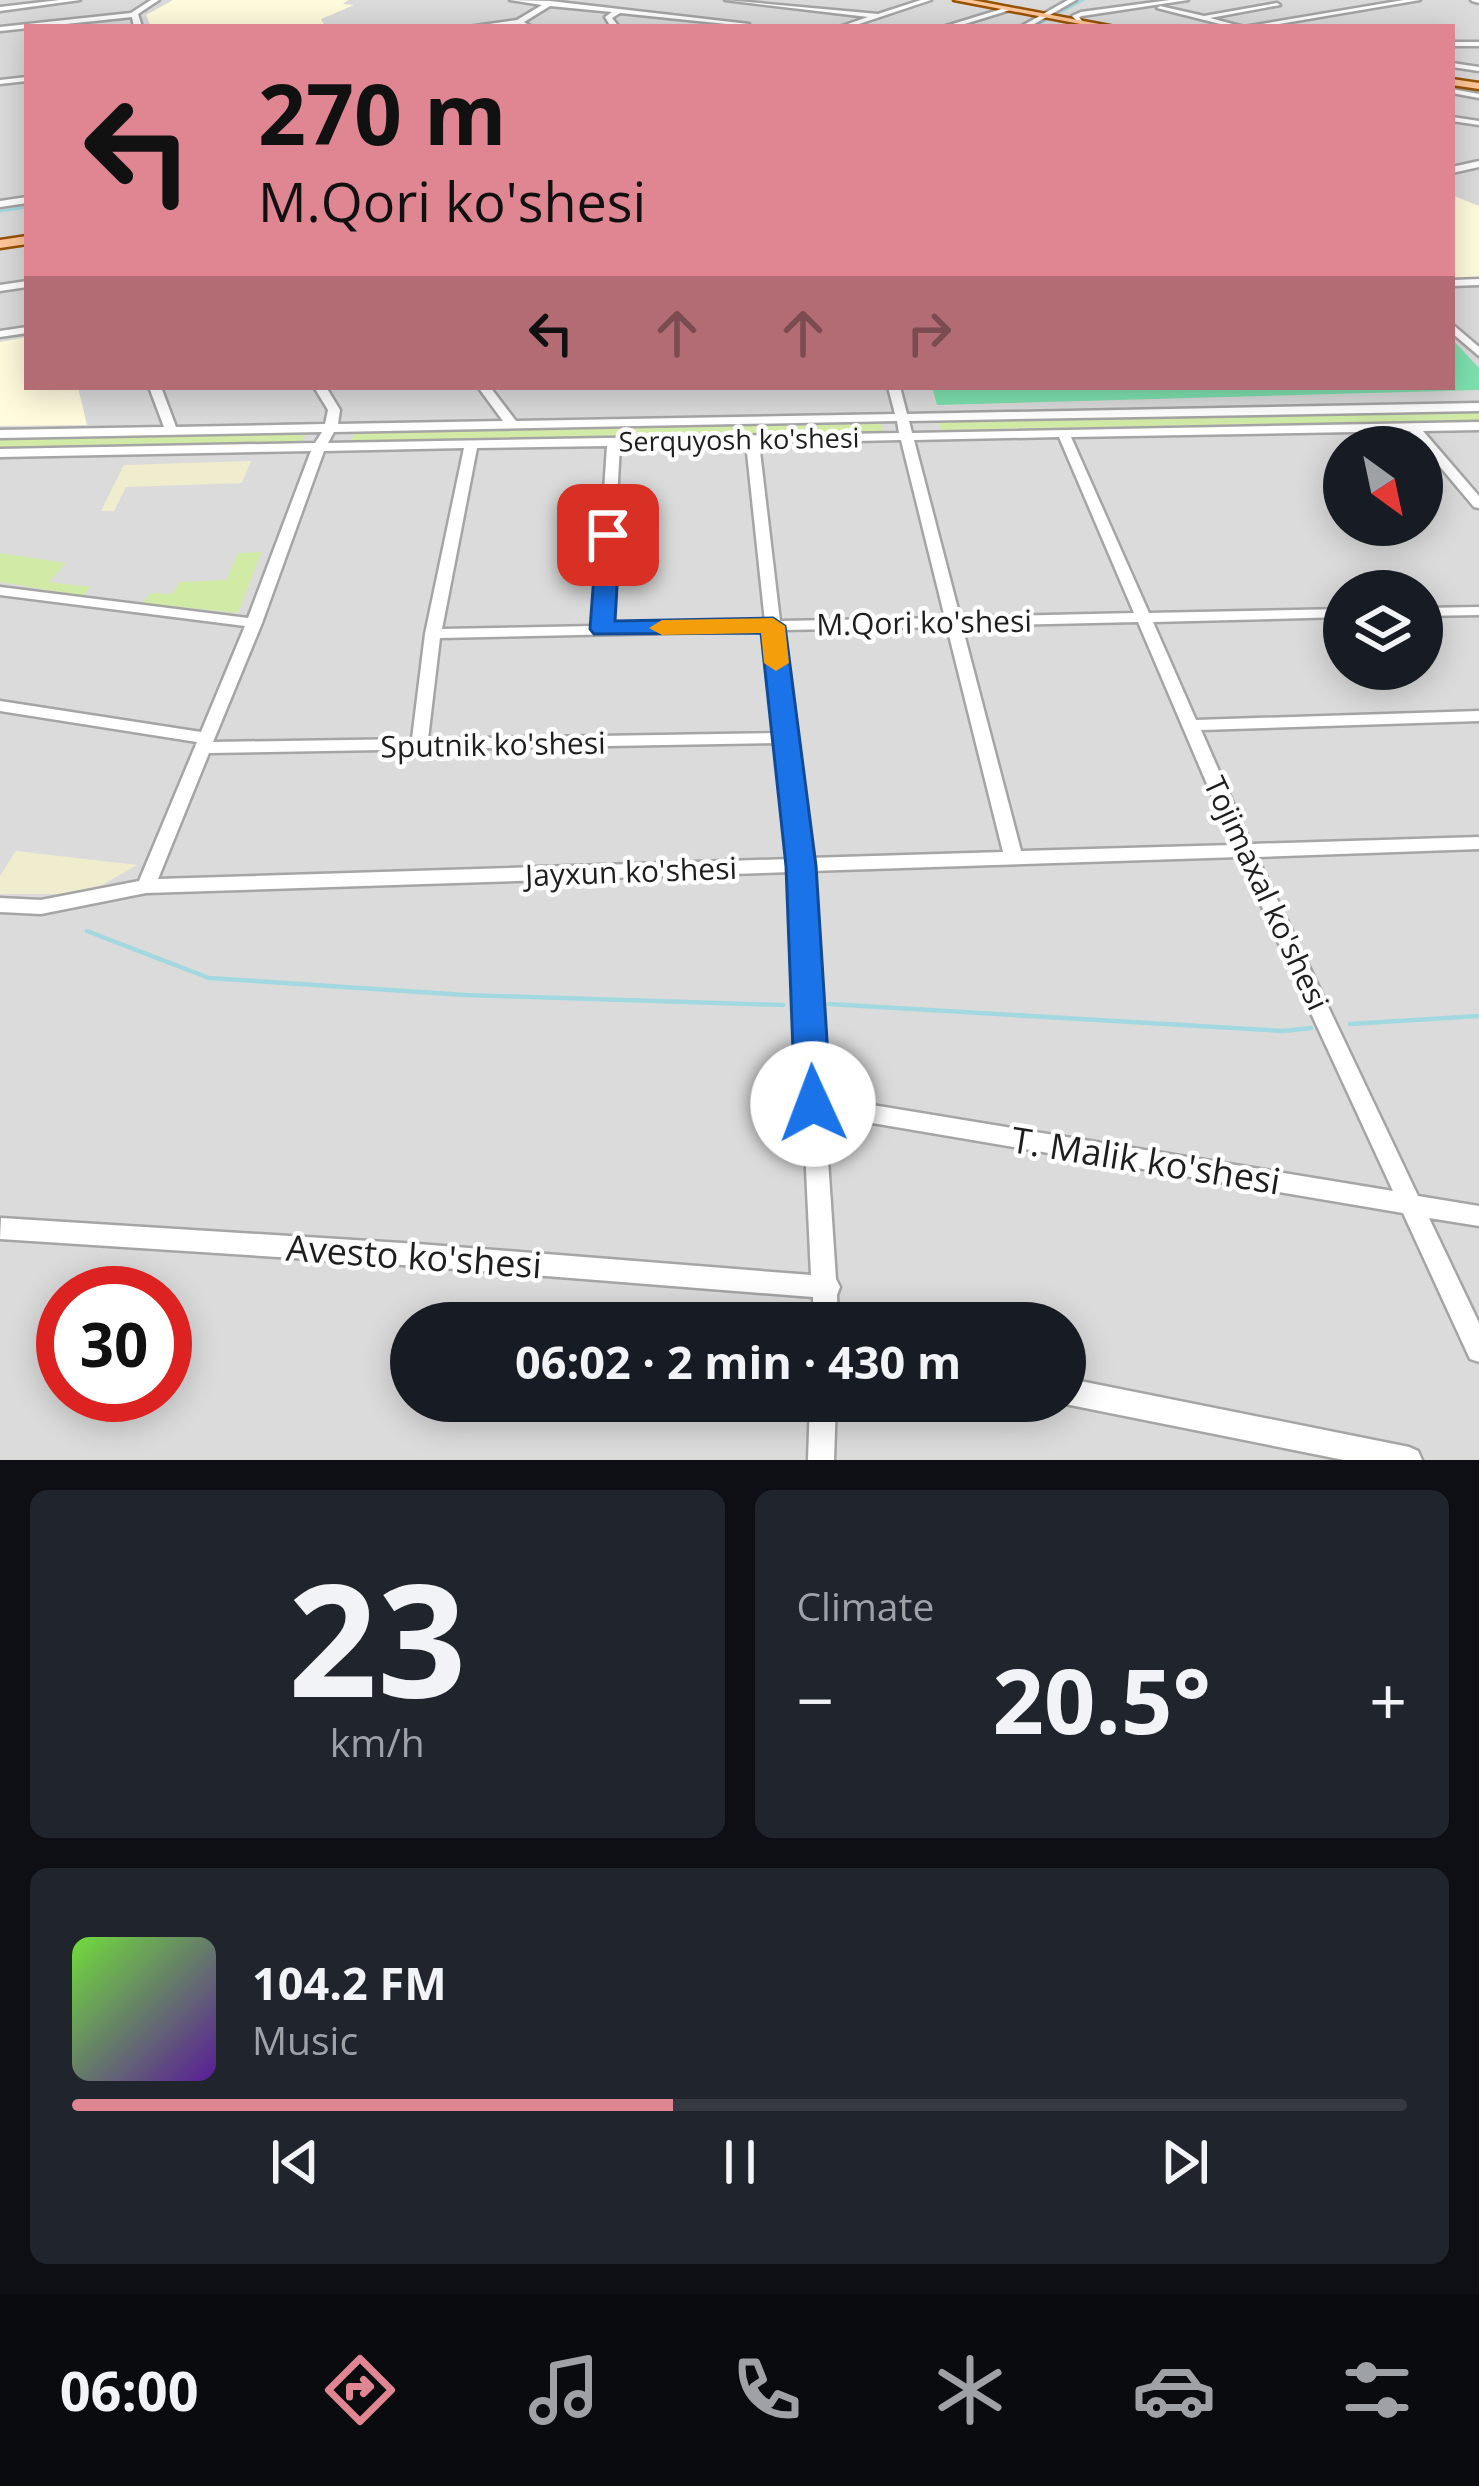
<!DOCTYPE html>
<meta charset="utf-8">
<style>
:root{--surface:#171b24;--page:#20242c;--text:#f1f3f6;--muted:#9ea1a6;--line:#363941;--accent:#e08692}
body{margin:0;font-family:"Open Sans",sans-serif;background:var(--page);color:var(--text);height:100vh;display:flex;flex-direction:column;font-size:45px;white-space:nowrap}
*{box-sizing:border-box;margin:0}
p{font-size:39px;color:var(--muted)}
.icon{flex:none;width:66px;height:66px;fill:none;stroke:currentColor;stroke-width:2;stroke-linecap:round;stroke-linejoin:round}
.map{position:relative;height:1460px;overflow:hidden}
.details{display:flex;flex-direction:column;gap:30px;padding:30px;background:#0d0f14;flex:1}
.details>*{flex:none}
.banner{position:absolute;left:24px;top:24px;width:1431px;height:366px;border-radius:0px;box-shadow:0 6px 30px #0003;background:#e08692;color:#111;overflow:hidden}
.needle{width:78px;rotate:147deg}
.controls{position:absolute;left:1323px;top:426px;display:grid;gap:24px}
.controls a{display:grid;place-items:center;width:120px;height:120px;border-radius:50%;background:var(--surface);box-shadow:0 6px 30px #0003;font-size:60px}
.speed{position:absolute;left:36px;top:1266px;display:flex;gap:24px;font-size:60px;font-weight:700;text-align:center}
.speed>*{display:grid;place-content:center;width:156px;height:156px;border-radius:50%;background:var(--surface);box-shadow:0 6px 30px #0003;line-height:1}
.speed .limit{border:18px solid #d22;background:#fff;color:#111}
.pin{position:absolute;display:grid;place-items:center;width:102px;height:102px;color:#fff;margin:-51px;border-radius:24px;box-shadow:0 6px 18px #0006}
.me{position:absolute;width:132px;margin:-66px;rotate:358deg;stroke-linejoin:round;filter:drop-shadow(0 0 9px #0008)}
.turn{display:flex;align-items:center;gap:42px;height:252px;padding:0 36px;font-size:54px}
.turn .icon{width:156px;height:156px;stroke-width:2.5}
.turn b{display:block;font-size:84px;line-height:102px}
.lanes{display:flex;align-items:center;height:114px;padding:0 36px;background:#0003;justify-content:center;gap:60px;direction:ltr}
.lanes .off{opacity:.35}
.big{font-size:90px;font-weight:700;line-height:1.1}
.details .tile{flex:1;display:flex;flex-direction:column;justify-content:center;gap:18px;min-width:0;padding:0 42px;border-radius:18px;background:var(--page)}
.details .dial{align-items:center;gap:0}
.dial b{font-size:156px;line-height:1}
.song{display:flex;align-items:center;gap:36px}
.cover{width:144px;height:144px;border-radius:18px;background:linear-gradient(135deg,hsl(100 70% 55%),hsl(270 70% 35%))}
.played{height:12px;border-radius:6px;background:linear-gradient(90deg,var(--accent) 45%,var(--line) 45%)}
.keys{display:flex;justify-content:space-around;direction:ltr}
.heat{display:flex;justify-content:space-between;align-items:center;font-size:66px;direction:ltr}
.details .tiles{flex:1;display:grid;gap:30px;grid-template-columns:1fr 1fr}
.tile:last-child{grid-column:span 2}
.trip{position:absolute;left:390px;top:1302px;width:696px;height:120px;border-radius:60px;background:var(--surface);box-shadow:0 6px 30px #0003;font-weight:700;line-height:120px;text-align:center}
.tabs{display:flex;height:192px;justify-content:space-around;align-items:center;background:#090b0e;color:var(--muted)}
.tabs .icon{width:84px;height:84px}
.tabs .active{color:var(--accent)}
.tabs b{font-size:54px;color:var(--text)}
.map>svg:first-child{display:block}
</style>
<div class="map">
<svg width="1479" height="1460" viewBox="0 0 1479 1460">
<rect width="100%" height="100%" fill="#efeae3"/>
<path fill="#dcdbdb" fill-rule="evenodd" d="M0 0H1479V1460H0ZM27 27H1452V387H27ZM1344 447H1422V525H1344ZM1344 591H1422V669H1344ZM63 1293H165V1395H63ZM411 1323H1065V1401H411Z"/>
<g fill="#fffbdd">
<polygon points="173,0 348,0 343,4 354,5 321,19 325,26 151,27 146,15"/>
<polygon points="1452,195 1479,206 1479,282 1452,282"/>
<polygon points="27,337 27,387 78,387 87,425 0,426 0,342"/>
</g>
<g fill="#efedce">
<polygon points="251,461 242,483 126,487 114,511 101,511 124,465"/>
<polygon points="16,851 137,865 102,885 72,894 0,894 0,876"/>
</g>
<g fill="#d1eba7">
<polygon points="1479,411 1479,420 941,430 938,422"/>
<polygon points="881,423 883,431 351,441 355,431"/>
<polygon points="306,432 302,442 0,448 0,439"/>
<polygon points="262,552 238,613 142,603 151,593 173,594 179,582 226,580 238,553"/>
<polygon points="0,553 66,563 49,582 91,587 83,596 0,582"/>
</g>
<polygon fill="#7ee1af" points="1452,339 1479,368 1479,390 937,405 932,387 1452,387"/>
<g fill="none" stroke-linecap="round" stroke-linejoin="round">
<g stroke="#a2d8df" stroke-width="3">
<polyline points="1033,27 1083,0"/>
<polyline points="0,211 27,207"/>
</g>
<g stroke="#a2d8df" stroke-width="4.5">
<polyline points="87,931 209,978 466,995 783,1005"/>
<polyline points="829,1004 1283,1031 1311,1028"/>
<polyline points="1350,1024 1479,1016"/>
</g>
<defs>
<g id="minor">
<polygon points="60,0 80,0 0,11 0,7"/>
<polygon points="151,0 159,0 138,14 142,27 134,27 132,17 0,31 0,27 131,13"/>
<polygon points="510,0 550,1 749,24 746,26 620,13 612,18 619,27 611,27 605,17 612,12 550,6 524,22 532,27 518,24 468,27 517,20 542,5"/>
<polygon points="725,0 878,14 921,0 931,0 850,27 839,27 868,17"/>
<polygon points="1068,0 1076,0 1029,27 1020,27"/>
<polygon points="1170,0 1188,0 1082,16 1079,17 1082,21 1079,23 1072,16 1081,12"/>
<polygon points="1404,0 1420,0 1261,27 1232,27 1157,8 1160,6 1204,16 1277,3 1280,5 1210,18 1244,27"/>
<polygon points="1471,0 1479,0 1479,3 1472,1"/>
<polygon points="1008,7 1010,10 955,27 943,27"/>
<rect x="1452" y="42" width="27" height="4"/>
<polygon points="1452,63 1479,67 1479,71 1452,67"/>
<polygon points="27,77 27,81 0,84 0,80"/>
<polygon points="1452,89 1479,94 1479,98 1452,93"/>
<polygon points="1452,117 1479,121 1479,125 1452,121"/>
<polygon points="1479,161 1479,167 1452,173 1452,167"/>
<polygon points="27,197 27,203 0,207 0,201"/>
<polygon points="1479,279 1479,285 1452,286 1452,280"/>
<polygon points="27,281 27,287 0,291 0,285"/>
<polygon points="1452,324 1479,347 1479,356 1452,333"/>
<polygon points="27,327 27,333 0,337 0,331"/>
<path d="M149 387H161L176 427 325 424 328 410 314 387H326L340 410 338 424 503 421 478 387H490L516 421 895 414 888 387H900L907 414 1479 403V411L909 421 912 433 1479 422V430L1423 431 1479 496V508L1474 507 1410 431 1071 437 1149 613 1344 609V617L1153 622 1196 720 1479 711V721L1201 730 1251 844 1479 837V849L1257 857 1418 1196 1479 1206V1226L1429 1218 1479 1323V1362L1470 1359 1403 1213 825 1115 836 1279 840 1287 837 1295 838 1323H814L813 1297 418 1266 0 1239 1 1218 418 1244 811 1275 792 872 146 893 41 914 0 912V898L41 900 139 881 197 742 0 711V701L201 732 245 626 0 595V587L248 618 311 451 0 457V449L315 443 322 432 0 438V430L164 427ZM897 421 899 433 328 443 334 432ZM1059 437 1134 613 960 617 914 440ZM901 440 945 618 780 621 759 443ZM746 443 765 622 610 625 620 445ZM607 446 595 626 442 629 477 448ZM464 448 425 634 412 739 213 742 262 623 324 451ZM1138 622 1233 845 1021 851 962 626ZM947 627 1003 852 809 858 782 630ZM766 631 777 733 428 739 440 638ZM779 743 791 859 158 879 209 753ZM1239 857 1393 1191 824 1097 810 871Z"/>
<polygon points="1479,607 1479,615 1422,616 1422,608"/>
<polygon points="1065,1378 1409,1447 1418,1451 1422,1460 1344,1460 1065,1404 1059,1401 1065,1401"/>
<polygon points="810,1401 836,1401 834,1460 808,1460"/>
</g>
<g id="major">
<polygon points="954,0 972,0 1115,27 1096,27"/>
<polygon points="1452,79 1479,83 1479,89 1452,85"/>
<polygon points="27,236 27,244 0,248 0,240"/>
</g>
</defs>
<use href="#minor" stroke="#a5a5a5" stroke-width="5"/>
<use href="#major" stroke="#985300" stroke-width="5"/>
<use href="#minor" fill="#fff" fill-rule="evenodd"/>
<use href="#major" fill="#ffc799" fill-rule="evenodd"/>
</g>
<polygon fill="#1a73e8" stroke="#114b97" stroke-width="3" points="608,528 620,535 615,621 773,618 785,626 816,866 831,1104 825,1115 813,1119 800,1115 795,1104 786,866 761,633 594,634 590,629 597,535"/>
<polygon fill="#f59e0b" points="773,618 785,626 789,663 776,671 764,663 761,633 662,635 649,628 662,620"/>
<g text-anchor="middle" dominant-baseline="central" stroke-width="9" stroke-linejoin="round" paint-order="stroke">
<g font-size="27" fill="#1e1e1e" stroke="#fff">
<text transform="translate(739 439) rotate(-1)">Serquyosh ko'shesi</text>
</g>
<g font-size="30" fill="#1e1e1e" stroke="#fff">
<text transform="translate(924 622) rotate(-1)">M.Qori ko'shesi</text>
<text transform="translate(493 744) rotate(-1)">Sputnik ko'shesi</text>
<text transform="translate(631 871) rotate(-2)">Jayxun ko'shesi</text>
<text transform="translate(1267 893) rotate(65)">Tojimaxal ko'shesi</text>
</g>
<g font-size="36" fill="#1e1e1e" stroke="#fff">
<text transform="translate(1146 1160) rotate(9)">T. Malik ko'shesi</text>
<text transform="translate(414 1256) rotate(4)">Avesto ko'shesi</text>
</g>
</g>
</svg>
<div class="controls">
<a><svg class="needle" viewBox="-14 -14 28 28"><path d="M0-13l5 13h-10z" fill="#e53935"/><path d="M0 13l5-13h-10z" fill="#9ea1a6"/></svg></a>
<a><svg class="icon" aria-label="layers" viewBox="0 0 24 24"><path d="M12 4l9 5-9 5-9-5zM3 14l9 5 9-5"/></svg></a>
</div>
<div class="speed"><div class="limit">30</div></div>
<div class="pin" style="left:608px;top:535px;background:#d93025"><svg class="icon" aria-label="arrive" viewBox="0 0 24 24"><path d="M6 21V4h12l-3 4 3 4H6"/></svg></div>
<svg class="me" style="left:813px;top:1104px" viewBox="-20 -20 40 40"><circle r="19" fill="#fff"/><path d="M0-13L10 11 0 6-10 11z" fill="#1a73e8"/></svg>
<div class="trip">06:02 · 2 min · 430 m</div>
<div class="banner">
<div class="turn"><svg class="icon" aria-label="left" viewBox="0 0 24 24"><path d="M17 20v-9H6M10 6l-5 5 5 5"/></svg><div><b>270 m</b>M.Qori ko'shesi</div></div>
<div class="lanes"><svg class="icon" aria-label="left" viewBox="0 0 24 24"><path d="M17 20v-9H6M10 6l-5 5 5 5"/></svg><svg class="icon off" aria-label="ahead" viewBox="0 0 24 24"><path d="M12 20V5M6 11l6-6 6 6"/></svg><svg class="icon off" aria-label="ahead" viewBox="0 0 24 24"><path d="M12 20V5M6 11l6-6 6 6"/></svg><svg class="icon off" aria-label="right" viewBox="0 0 24 24"><path d="M7 20v-9h11M14 6l5 5-5 5"/></svg></div>
</div>
</div>
<section class="details">
<div class="tiles">
<div class="tile dial"><b>23</b><p>km/h</p></div>
<div class="tile"><p>Climate</p>
<div class="heat"><a>−</a><b class="big">20.5°</b><a>+</a></div>
</div>
<div class="tile">
<div class="song"><i class="cover"></i><div><b>104.2 FM</b><p>Music</p></div></div>
<div class="played"></div>
<div class="keys"><svg class="icon" aria-label="previous" viewBox="0 0 24 24"><path d="M18 5L8 12l10 7zM5 5v14"/></svg><svg class="icon" aria-label="pause" viewBox="0 0 24 24"><path d="M8 5v14M16 5v14"/></svg><svg class="icon" aria-label="next" viewBox="0 0 24 24"><path d="M6 5l10 7-10 7zM19 5v14"/></svg></div>
</div>
</div>
</section>
<nav class="tabs">
<b>06:00</b>
<svg class="icon active" aria-label="directions" viewBox="0 0 24 24"><path d="M12 3l9 9-9 9-9-9zM9 14v-3h6M13 9l2 2-2 2"/></svg>
<svg class="icon" aria-label="music" viewBox="0 0 24 24"><path d="M9 18V5l10-2v13"/><circle cx="6" cy="18" r="3"/><circle cx="16" cy="16" r="3"/></svg>
<svg class="icon" aria-label="phone" viewBox="0 0 24 24"><path d="M5 4h4l2 5-3 2q2 4 5 5l2-3 5 2v4C11 20 4 13 5 4z"/></svg>
<svg class="icon" aria-label="climate" viewBox="0 0 24 24"><path d="M12 3v18M4 7l16 10M4 17L20 7"/></svg>
<svg class="icon" aria-label="car" viewBox="0 0 24 24"><path d="M5 17H2v-5l4-1 3-4h7l3 4 3 1v5h-3M9 17h6M6 11h13"/><circle cx="7" cy="17" r="2"/><circle cx="17" cy="17" r="2"/></svg>
<svg class="icon" aria-label="filters" viewBox="0 0 24 24"><path d="M4 7h16M4 17h16"/><circle cx="9" cy="7" r="2"/><circle cx="15" cy="17" r="2"/></svg>
</nav>
